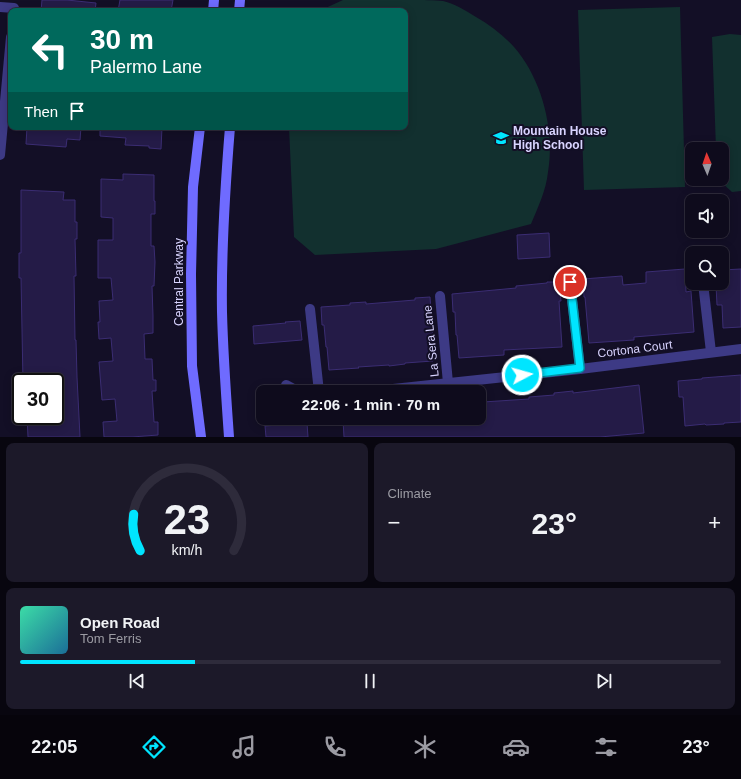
<!DOCTYPE html>
<meta charset="utf-8">
<style>
:root{--surface:#0e0b1c;--page:#1c1929;--text:#f1f3f6;--muted:#9b9ba3;--line:#2e2b3b;--accent:#00e5ff}
body{margin:0;font-family:Arial,sans-serif;background:var(--page);color:var(--text);height:100vh;display:flex;flex-direction:column;font-size:15px;white-space:nowrap}
*{box-sizing:border-box;margin:0}
p{font-size:13px;color:var(--muted)}
.icon{flex:none;width:22px;height:22px;fill:none;stroke:currentColor;stroke-width:2;stroke-linecap:round;stroke-linejoin:round}
.map{position:relative;height:437px;overflow:hidden}
.panel{display:flex;flex-direction:column;gap:6px;padding:6px;background:#08060f;flex:1}
.panel>*{flex:none}
.hud{position:absolute;left:8px;top:8px;width:400px;height:122px;border-radius:8px;box-shadow:0 2px 10px #0003,0 0 0 1px var(--line);background:#00695c;color:#fff;overflow:hidden}
.needle{width:26px;rotate:358deg}
.fabs{position:absolute;left:685px;top:142px;display:grid;gap:8px}
.fabs a{display:grid;place-items:center;width:44px;height:44px;border-radius:8px;background:var(--surface);box-shadow:0 2px 10px #0003,0 0 0 1px var(--line);font-size:20px}
.speed{position:absolute;left:12px;top:373px;display:flex;gap:8px;font-size:20px;font-weight:700;text-align:center}
.speed>*{display:grid;place-content:center;width:52px;height:52px;border-radius:50%;background:var(--surface);box-shadow:0 2px 10px #0003,0 0 0 1px var(--line);line-height:1}
.speed .limit{border:2px solid #111;border-radius:6px;background:#fff;color:#111}
.pin{position:absolute;display:grid;place-items:center;width:34px;height:34px;color:#fff;margin:-17px;border:2px solid #fff;border-radius:50%;box-shadow:0 1px 4px #0007}
.me{position:absolute;width:44px;margin:-22px;rotate:84deg;stroke-linejoin:round;filter:drop-shadow(0 0 3px #0008)}
.turn{display:flex;align-items:center;gap:14px;height:84px;padding:0 16px;font-size:18px}
.turn .icon{width:52px;height:52px;stroke-width:2.5}
.turn b{display:block;font-size:28px;line-height:34px}
.then{display:flex;align-items:center;height:38px;padding:0 16px;background:#0003;gap:8px;font-size:15px}
.big{font-size:30px;font-weight:600;line-height:1.1}
.panel .card{flex:1;display:flex;flex-direction:column;justify-content:center;gap:6px;min-width:0;padding:0 14px;border-radius:8px;background:var(--page)}
.panel .dial{align-items:center;gap:0}
.dial svg{height:104px;overflow:visible;fill:none;stroke:var(--line);stroke-width:7;stroke-linecap:round;text-anchor:middle}
.dial text{fill:var(--text);stroke:none}
.song{display:flex;align-items:center;gap:12px}
.cover{width:48px;height:48px;border-radius:6px;background:linear-gradient(135deg,hsl(160 70% 55%),hsl(200 70% 35%))}
.played{height:4px;border-radius:2px;background:linear-gradient(90deg,var(--accent) 25%,var(--line) 25%)}
.keys{display:flex;justify-content:space-around;direction:ltr}
.heat{display:flex;justify-content:space-between;align-items:center;font-size:22px;direction:ltr}
.panel .tiles{flex:1;display:grid;gap:6px;grid-template-columns:1fr 1fr}
.card:last-child{grid-column:span 2}
.trip{position:absolute;left:256px;top:385px;width:230px;height:40px;border-radius:8px;background:var(--surface);box-shadow:0 2px 10px #0003,0 0 0 1px var(--line);font-weight:600;line-height:40px;text-align:center}
.menu{display:flex;height:64px;justify-content:space-around;align-items:center;background:#06040b;color:var(--muted)}
.menu .icon{width:28px;height:28px}
.menu .active{color:var(--accent)}
.menu b{font-size:18px;color:var(--text)}
.map>svg:first-child{display:block}
</style>
<div class="map">
<svg width="741" height="437" viewBox="0 0 741 437">
<rect width="100%" height="100%" fill="#130f26"/>
<g fill="#12302f">
<path d="M343 0C367 0 390 0 413 0 422 0 435 0 443 1 455 4 465 10 476 17 490 25 503 35 514 47 542 79 555 130 548 172 546 191 538 207 531 224L436 249 315 255 294 237 289 127H405V11H319Z"/>
<polygon points="680,7 685,187 584,190 578,10"/>
<polygon points="730,34 741,35 741,191 732,192 718,179 722,179 722,149 716,149 712,37"/>
</g>
<g fill="#241b47" stroke="#3b2d73">
<polygon points="42,0 67,0 96,3 95,11 41,11"/>
<polygon points="120,0 173,0 171,11 118,11"/>
<polygon points="27,127 81,127 80,140 67,139 66,147 26,144"/>
<polygon points="100,127 162,127 161,149 149,148 149,146 125,145 126,138 100,136"/>
<polygon points="123,174 154,175 154,201 155,201 155,214 151,214 151,246 154,246 155,262 154,286 152,286 153,316 153,333 144,334 145,359 152,359 153,380 156,380 156,391 152,391 154,422 158,422 158,435 132,437 104,437 103,422 117,421 115,399 102,400 99,362 113,361 111,338 99,339 98,322 100,322 99,301 113,300 111,278 98,278 98,240 113,240 113,218 101,217 101,179 123,180"/>
<polygon points="21,190 64,192 63,200 75,200 75,222 77,222 77,239 75,239 76,276 74,276 75,340 76,340 77,377 80,437 28,437 27,416 55,416 55,382 23,382 21,278 19,278 19,253 21,253"/>
<polygon points="549,233 550,257 518,259 517,235"/>
<polygon points="685,269 686,292 691,291 694,332 634,337 634,340 589,343 585,297 584,297 583,279 622,276 623,285 646,283 646,272"/>
<polygon points="741,269 741,327 723,328 722,305 717,305 716,285 722,285 722,270"/>
<polygon points="547,282 559,282 561,301 559,301 562,347 504,350 504,355 459,358 457,335 456,335 455,312 453,312 452,294 516,288 516,286 547,283"/>
<polygon points="430,297 433,339 431,339 433,361 405,363 405,364 389,366 389,365 358,367 359,368 329,370 327,347 326,347 324,325 322,325 321,307 350,305 350,303 366,302 366,304 415,300 415,298"/>
<polygon points="300,321 302,340 254,344 253,326 286,323 285,322"/>
<polygon points="741,375 741,422 724,423 724,424 706,425 705,424 685,426 683,397 679,397 678,381 702,379 702,378"/>
<polygon points="639,385 644,433 600,437 344,437 343,420 365,418 484,418 483,402 529,399 529,397 554,395 554,393 573,391 573,393"/>
<polygon points="307,423 308,437 266,437 265,426"/>
</g>
<g fill="none" stroke-linecap="round" stroke-linejoin="round">
<g stroke="#3d3a85" stroke-width="10">
<polyline points="0,7 14,8"/>
<polyline points="0,155 11,37"/>
<polyline points="570,282 580,369"/>
<polyline points="703,283 711,352"/>
<polyline points="440,296 448,383"/>
<polyline points="310,309 319,392"/>
<polyline points="286,385 299,392"/>
<polyline points="365,392 580,369 741,349"/>
</g>
<g stroke="#6f6bff" stroke-width="10">
<polyline points="213,11 214,0"/>
<polyline points="239,11 240,0"/>
<polyline points="200,127 193,187 191,274 192,366 201,437"/>
<path d="M229 437C226 395 223 354 222 312 221 251 225 189 230 127"/>
</g>
</g>
<g fill="none" stroke-linecap="round" stroke-linejoin="round">
<defs>
<polyline id="route" points="522,375 580,368 570,282"/>
</defs>
<use href="#route" stroke="#0095a6" stroke-width="10"/>
<use href="#route" stroke="#00e5ff" stroke-width="7"/>
</g>
<defs>
<symbol id="school-bare" viewBox="-9 -9 18 18"><path d="M0-5L7-2L0 1L-7-2ZM-4 1L0 2.5L4 1V4Q0 6-4 4Z" fill="#00e5ff" stroke="#130f26" stroke-width="2.5" paint-order="stroke"/></symbol>
</defs>
<g fill-rule="evenodd">
<use href="#school-bare" x="490" y="127" width="22" height="22"/>
</g>
<g text-anchor="middle" dominant-baseline="central" stroke-width="4" stroke-linejoin="round" paint-order="stroke">
<g font-size="12" font-weight="bold" fill="#d9d4ff" stroke="#130f26" text-anchor="start">
<text x="513" y="131">Mountain House<tspan x="513" dy="14">High School</tspan></text>
</g>
<g font-size="12" fill="#d9d4ff" stroke="#130f26">
<text transform="translate(179 282) rotate(-90)">Central Parkway</text>
<text transform="translate(431 341) rotate(-96)">La Sera Lane</text>
<text transform="translate(635 349) rotate(-7)">Cortona Court</text>
</g>
</g>
</svg>
<div class="fabs">
<a><svg class="needle" viewBox="-14 -14 28 28"><path d="M0-13l5 13h-10z" fill="#e53935"/><path d="M0 13l5-13h-10z" fill="#9b9ba3"/></svg></a>
<a><svg class="icon" aria-label="sound" viewBox="0 0 24 24"><path d="M4 9h4l5-4v14l-5-4H4zM17 9q2 3 0 6"/></svg></a>
<a><svg class="icon" aria-label="search" viewBox="0 0 24 24"><circle cx="10" cy="10" r="6"/><path d="M15 15l6 6"/></svg></a>
</div>
<div class="speed"><div class="limit">30</div></div>
<div class="pin" style="left:570px;top:282px;background:#d93025"><svg class="icon" aria-label="arrive" viewBox="0 0 24 24"><path d="M6 21V4h12l-3 4 3 4H6"/></svg></div>
<svg class="me" style="left:522px;top:375px" viewBox="-20 -20 40 40"><circle r="17" fill="#00e5ff" stroke="#fff" stroke-width="3"/><path d="M0-11L8 9 0 5-8 9z" fill="#fff"/></svg>
<div class="trip">22:06 · 1 min · 70 m</div>
<div class="hud">
<div class="turn"><svg class="icon" aria-label="left" viewBox="0 0 24 24"><path d="M17 20v-9H6M10 6l-5 5 5 5"/></svg><div><b>30 m</b>Palermo Lane</div></div>
<div class="then">Then<svg class="icon" aria-label="arrive" viewBox="0 0 24 24"><path d="M6 21V4h12l-3 4 3 4H6"/></svg></div>
</div>
</div>
<section class="panel">
<div class="tiles">
<div class="card dial"><svg viewBox="0 0 100 80">
<path d="M14 69A42 42 0 1 1 86 69"/>
<path d="M14 69A42 42 0 0 1 9 41" stroke="#00e5ff"/>
<text x="50" y="56" font-size="32" font-weight="700">23</text>
<text x="50" y="72" font-size="11">km/h</text>
</svg></div>
<div class="card"><p>Climate</p>
<div class="heat"><a>−</a><b class="big">23°</b><a>+</a></div>
</div>
<div class="card">
<div class="song"><i class="cover"></i><div><b>Open Road</b><p>Tom Ferris</p></div></div>
<div class="played"></div>
<div class="keys"><svg class="icon" aria-label="previous" viewBox="0 0 24 24"><path d="M18 5L8 12l10 7zM5 5v14"/></svg><svg class="icon" aria-label="pause" viewBox="0 0 24 24"><path d="M8 5v14M16 5v14"/></svg><svg class="icon" aria-label="next" viewBox="0 0 24 24"><path d="M6 5l10 7-10 7zM19 5v14"/></svg></div>
</div>
</div>
</section>
<nav class="menu">
<b>22:05</b>
<svg class="icon active" aria-label="directions" viewBox="0 0 24 24"><path d="M12 3l9 9-9 9-9-9zM9 14v-3h6M13 9l2 2-2 2"/></svg>
<svg class="icon" aria-label="music" viewBox="0 0 24 24"><path d="M9 18V5l10-2v13"/><circle cx="6" cy="18" r="3"/><circle cx="16" cy="16" r="3"/></svg>
<svg class="icon" aria-label="phone" viewBox="0 0 24 24"><path d="M5 4h4l2 5-3 2q2 4 5 5l2-3 5 2v4C11 20 4 13 5 4z"/></svg>
<svg class="icon" aria-label="climate" viewBox="0 0 24 24"><path d="M12 3v18M4 7l16 10M4 17L20 7"/></svg>
<svg class="icon" aria-label="car" viewBox="0 0 24 24"><path d="M5 17H2v-5l4-1 3-4h7l3 4 3 1v5h-3M9 17h6M6 11h13"/><circle cx="7" cy="17" r="2"/><circle cx="17" cy="17" r="2"/></svg>
<svg class="icon" aria-label="filters" viewBox="0 0 24 24"><path d="M4 7h16M4 17h16"/><circle cx="9" cy="7" r="2"/><circle cx="15" cy="17" r="2"/></svg>
<b>23°</b>
</nav>
